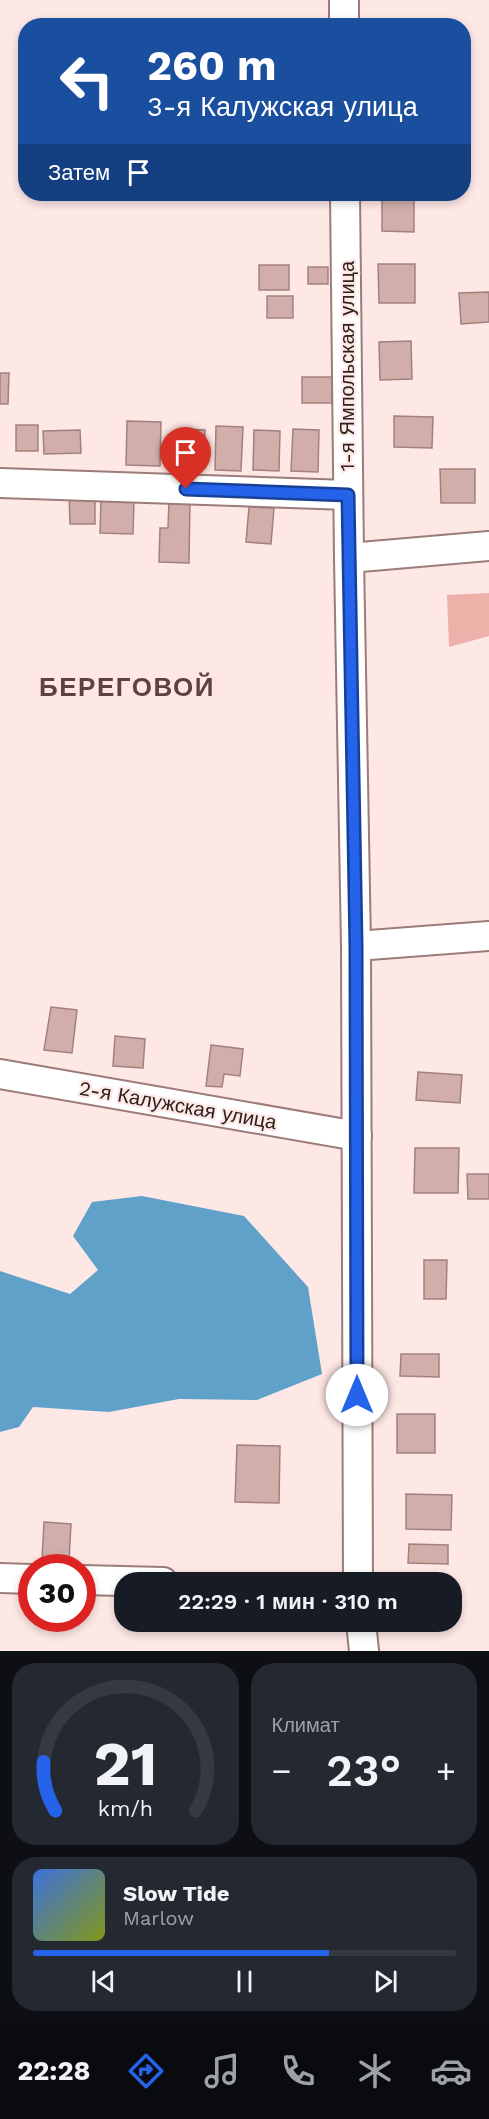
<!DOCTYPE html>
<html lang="ru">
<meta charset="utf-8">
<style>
:root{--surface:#171b24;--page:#242831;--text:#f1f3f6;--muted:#9ea1a6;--line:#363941;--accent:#2563eb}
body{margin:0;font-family:"Work Sans",sans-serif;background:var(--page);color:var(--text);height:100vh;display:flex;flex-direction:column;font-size:22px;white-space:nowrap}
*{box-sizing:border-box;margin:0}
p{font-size:20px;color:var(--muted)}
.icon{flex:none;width:33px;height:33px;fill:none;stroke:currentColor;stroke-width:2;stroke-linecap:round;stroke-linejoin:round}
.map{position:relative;height:1651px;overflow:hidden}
.details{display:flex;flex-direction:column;gap:12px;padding:12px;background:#0d0f14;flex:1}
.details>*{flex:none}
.guide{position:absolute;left:18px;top:18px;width:453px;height:183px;border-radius:24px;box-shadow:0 3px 9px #0003;background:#1a4fa0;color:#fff;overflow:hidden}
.speed{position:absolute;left:18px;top:1554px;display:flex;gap:12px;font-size:30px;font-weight:700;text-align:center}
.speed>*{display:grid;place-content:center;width:78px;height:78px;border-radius:50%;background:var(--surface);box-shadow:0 3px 9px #0003;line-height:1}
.speed .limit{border:9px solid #d22;background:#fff;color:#111}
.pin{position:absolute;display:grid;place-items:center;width:51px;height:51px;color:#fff;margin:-62px -26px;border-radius:50% 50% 50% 0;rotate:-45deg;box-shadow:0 0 6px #0007}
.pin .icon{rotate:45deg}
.me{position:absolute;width:66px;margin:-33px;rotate:0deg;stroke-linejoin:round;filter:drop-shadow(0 0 4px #0008)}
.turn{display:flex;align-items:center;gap:21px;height:126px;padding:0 30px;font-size:27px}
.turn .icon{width:78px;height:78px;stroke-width:2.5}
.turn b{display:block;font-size:42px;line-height:51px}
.then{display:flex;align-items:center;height:57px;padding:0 30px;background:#0003;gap:12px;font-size:22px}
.big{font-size:45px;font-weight:600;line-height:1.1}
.details .card{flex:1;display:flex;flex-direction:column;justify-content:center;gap:9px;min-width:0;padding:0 21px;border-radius:24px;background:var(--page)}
.details .dial{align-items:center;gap:0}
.dial svg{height:156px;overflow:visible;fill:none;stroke:var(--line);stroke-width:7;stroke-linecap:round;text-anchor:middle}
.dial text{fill:var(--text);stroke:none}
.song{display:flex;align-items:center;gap:18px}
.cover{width:72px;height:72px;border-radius:9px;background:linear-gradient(135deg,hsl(220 70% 55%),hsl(70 70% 35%))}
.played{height:6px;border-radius:3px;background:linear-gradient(90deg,var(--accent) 70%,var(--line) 70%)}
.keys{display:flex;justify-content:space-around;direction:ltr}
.heat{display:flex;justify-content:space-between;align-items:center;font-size:33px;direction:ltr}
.details .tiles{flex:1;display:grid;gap:12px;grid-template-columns:1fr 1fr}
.card:last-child{grid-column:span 2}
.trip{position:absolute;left:114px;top:1572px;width:348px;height:60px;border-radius:24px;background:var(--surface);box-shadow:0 3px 9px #0003;font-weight:600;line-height:60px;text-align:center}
.dock{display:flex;height:96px;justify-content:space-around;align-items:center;background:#090b0e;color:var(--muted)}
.dock .icon{width:42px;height:42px}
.dock .on{color:var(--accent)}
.dock b{font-size:27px;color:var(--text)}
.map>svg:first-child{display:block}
</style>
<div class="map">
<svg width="489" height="1651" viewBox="0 0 489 1651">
<rect width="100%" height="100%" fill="#fee8e6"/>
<polygon fill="#edb1aa" points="489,593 489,636 449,647 447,595"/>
<polygon fill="#60a1c9" points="142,1196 244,1216 308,1287 322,1374 257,1400 179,1399 109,1412 33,1407 19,1427 0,1432 0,1271 70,1294 98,1270 73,1236 92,1202"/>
<g fill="#d1aeaa" stroke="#a2817d" stroke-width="1.5">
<polygon points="382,194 414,194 414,232 382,231"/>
<polygon points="378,264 415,264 415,303 379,303"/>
<rect x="259" y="265" width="30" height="25"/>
<rect x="308" y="267" width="20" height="17"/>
<polygon points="489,292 489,322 461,324 459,293"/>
<rect x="267" y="296" width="26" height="22"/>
<polygon points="411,341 412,379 380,380 379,342"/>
<polygon points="0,373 9,373 8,404 0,404"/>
<rect x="302" y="377" width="30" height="26"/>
<polygon points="394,416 433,417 432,448 394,447"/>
<polygon points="127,421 161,422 160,466 126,465"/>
<rect x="16" y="425" width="22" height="26"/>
<polygon points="216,426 243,427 241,471 215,470"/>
<polygon points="181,429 205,430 204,462 180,461"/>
<polygon points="293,429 319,430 318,472 291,471"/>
<polygon points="80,430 81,453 44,454 43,431"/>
<polygon points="254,430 280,431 279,471 253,470"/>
<polygon points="440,469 475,469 475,503 441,503"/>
<polygon points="69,494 95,494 95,524 70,524"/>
<polygon points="101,499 134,500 133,534 100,533"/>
<polygon points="169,500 190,500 189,563 159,562 160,528 168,528"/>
<polygon points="249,507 274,508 271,544 246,542"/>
<polygon points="51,1007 77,1010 72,1053 44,1050"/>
<polygon points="115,1036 145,1039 143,1068 113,1066"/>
<polygon points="211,1045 243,1049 240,1076 224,1074 222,1087 206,1086"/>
<polygon points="418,1072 462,1075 460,1103 416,1100"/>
<polygon points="415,1148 459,1148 458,1193 414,1193"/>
<polygon points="467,1174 489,1174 489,1199 468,1199"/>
<polygon points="424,1260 447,1260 446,1299 424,1299"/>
<polygon points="401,1354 439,1354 439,1377 400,1376"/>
<rect x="397" y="1414" width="38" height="39"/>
<polygon points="237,1445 280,1446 279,1503 235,1502"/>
<polygon points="406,1494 452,1495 451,1530 406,1529"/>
<polygon points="44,1522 71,1524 69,1561 42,1559"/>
<polygon points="409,1544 448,1545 448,1564 408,1563"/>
</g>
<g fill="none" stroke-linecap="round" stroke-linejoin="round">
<defs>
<g id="minor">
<polyline points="344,0 344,26"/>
<polyline points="345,194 349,558 356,946 358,1582"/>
<polyline points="0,483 348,495"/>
<polyline points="349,558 489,546"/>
<polyline points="356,946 489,936"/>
<polyline points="0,1074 357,1136"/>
<polyline points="0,1578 32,1579"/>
<polyline points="82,1580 163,1582"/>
<polyline points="361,1622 364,1651"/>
</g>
</defs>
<use href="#minor" stroke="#9c7c78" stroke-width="32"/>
<use href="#minor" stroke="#fff" stroke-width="28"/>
</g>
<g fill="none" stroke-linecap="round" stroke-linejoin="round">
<defs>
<polyline id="route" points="186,489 348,495 356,946 357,1395"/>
</defs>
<use href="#route" stroke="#184099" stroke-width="15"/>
<use href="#route" stroke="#2563eb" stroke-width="10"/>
</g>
<g text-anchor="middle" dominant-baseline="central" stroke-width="4.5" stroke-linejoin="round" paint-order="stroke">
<g font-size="20" fill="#2d201e" stroke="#fee8e6">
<text transform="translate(347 366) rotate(-90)">1-я Ямпольская улица</text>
<text transform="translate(178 1105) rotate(10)">2-я Калужская улица</text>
</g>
<g font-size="26" font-weight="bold" letter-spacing="1.5" fill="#5f423f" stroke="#fee8e6">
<text x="127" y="687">БЕРЕГОВОЙ</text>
</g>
</g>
</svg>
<div class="speed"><div class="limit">30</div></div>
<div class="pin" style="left:186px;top:489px;background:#d93025"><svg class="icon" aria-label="arrive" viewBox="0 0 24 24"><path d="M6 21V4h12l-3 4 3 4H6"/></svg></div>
<svg class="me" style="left:357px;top:1395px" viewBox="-20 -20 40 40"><circle r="19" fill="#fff"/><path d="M0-13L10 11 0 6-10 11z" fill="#2563eb"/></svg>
<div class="trip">22:29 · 1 мин · 310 m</div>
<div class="guide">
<div class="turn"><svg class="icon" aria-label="left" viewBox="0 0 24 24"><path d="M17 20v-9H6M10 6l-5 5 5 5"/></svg><div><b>260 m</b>3-я Калужская улица</div></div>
<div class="then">Затем<svg class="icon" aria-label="arrive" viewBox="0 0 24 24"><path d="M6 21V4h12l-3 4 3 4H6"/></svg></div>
</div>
</div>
<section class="details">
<div class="tiles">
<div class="card dial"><svg viewBox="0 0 100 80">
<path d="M14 69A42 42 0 1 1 86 69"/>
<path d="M14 69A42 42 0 0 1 8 44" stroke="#2563eb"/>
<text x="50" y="56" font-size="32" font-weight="700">21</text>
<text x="50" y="72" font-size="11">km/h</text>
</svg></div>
<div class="card"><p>Климат</p>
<div class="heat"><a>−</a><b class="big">23°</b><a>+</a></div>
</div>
<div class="card">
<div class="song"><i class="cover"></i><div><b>Slow Tide</b><p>Marlow</p></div></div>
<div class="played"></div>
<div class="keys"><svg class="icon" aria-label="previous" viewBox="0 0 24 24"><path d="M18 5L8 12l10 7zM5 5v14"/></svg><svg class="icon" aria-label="pause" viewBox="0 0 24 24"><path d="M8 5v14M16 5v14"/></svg><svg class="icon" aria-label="next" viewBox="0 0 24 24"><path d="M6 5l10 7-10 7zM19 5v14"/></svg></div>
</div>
</div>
</section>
<nav class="dock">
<b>22:28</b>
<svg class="icon on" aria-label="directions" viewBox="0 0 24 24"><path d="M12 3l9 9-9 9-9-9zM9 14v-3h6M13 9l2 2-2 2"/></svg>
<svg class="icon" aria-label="music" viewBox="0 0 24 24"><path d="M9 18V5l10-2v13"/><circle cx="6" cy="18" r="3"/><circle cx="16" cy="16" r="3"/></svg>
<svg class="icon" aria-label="phone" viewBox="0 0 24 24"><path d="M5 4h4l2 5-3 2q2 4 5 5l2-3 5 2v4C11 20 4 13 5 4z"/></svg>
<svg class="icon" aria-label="climate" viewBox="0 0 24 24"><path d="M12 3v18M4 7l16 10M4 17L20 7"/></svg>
<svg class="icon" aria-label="car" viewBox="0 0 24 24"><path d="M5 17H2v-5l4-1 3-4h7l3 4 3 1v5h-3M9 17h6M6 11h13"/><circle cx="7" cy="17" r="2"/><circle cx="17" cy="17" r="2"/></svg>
</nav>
